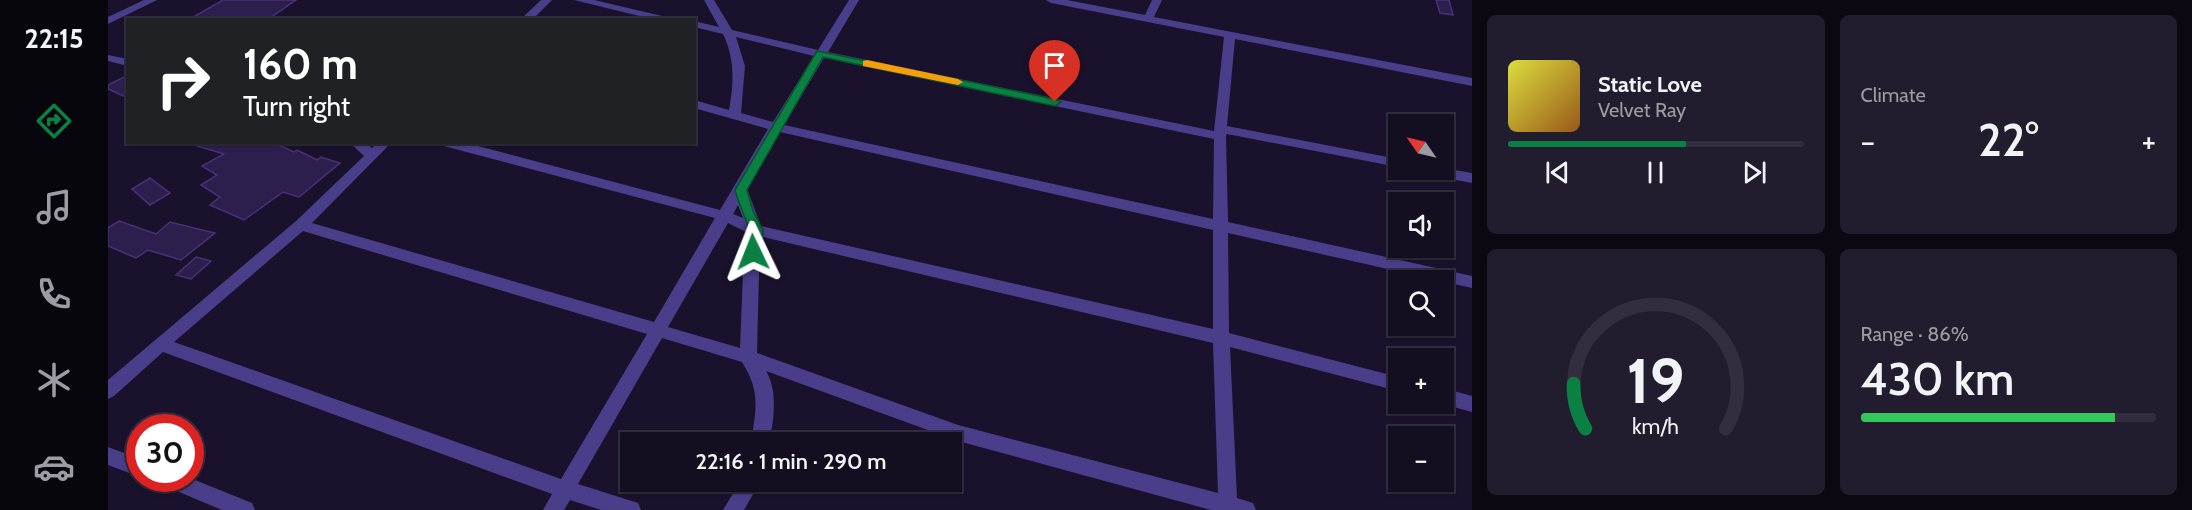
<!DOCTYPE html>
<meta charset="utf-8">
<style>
:root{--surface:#140e21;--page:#211c2e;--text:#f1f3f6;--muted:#9d9ca5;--line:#332e3f;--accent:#0b8043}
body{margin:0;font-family:Cabin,sans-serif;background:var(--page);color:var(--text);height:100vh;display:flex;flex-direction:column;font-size:22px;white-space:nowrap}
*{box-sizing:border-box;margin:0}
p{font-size:20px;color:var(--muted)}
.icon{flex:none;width:33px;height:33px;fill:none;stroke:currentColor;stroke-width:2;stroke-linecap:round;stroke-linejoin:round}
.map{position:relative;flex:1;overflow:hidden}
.panel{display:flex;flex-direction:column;gap:15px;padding:15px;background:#0b0812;width:720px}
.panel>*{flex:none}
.banner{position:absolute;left:18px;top:18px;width:570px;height:126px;border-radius:0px;box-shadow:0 2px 4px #0004,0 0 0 2px var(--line);background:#202124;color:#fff;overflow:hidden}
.needle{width:39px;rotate:304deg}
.buttons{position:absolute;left:1280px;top:114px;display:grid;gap:12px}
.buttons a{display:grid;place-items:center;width:66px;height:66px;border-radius:0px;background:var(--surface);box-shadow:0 2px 4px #0004,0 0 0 2px var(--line);font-size:30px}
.speed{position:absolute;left:18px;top:414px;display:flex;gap:12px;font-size:30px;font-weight:700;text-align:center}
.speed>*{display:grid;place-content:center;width:78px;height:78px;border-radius:50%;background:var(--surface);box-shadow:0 2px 4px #0004,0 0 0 2px var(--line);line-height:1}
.speed .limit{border:9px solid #d22;background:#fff;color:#111}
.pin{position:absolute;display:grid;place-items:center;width:51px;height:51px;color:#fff;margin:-62px -26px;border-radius:50% 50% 50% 0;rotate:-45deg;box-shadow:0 0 6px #0007}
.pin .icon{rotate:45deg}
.me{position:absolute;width:66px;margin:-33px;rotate:358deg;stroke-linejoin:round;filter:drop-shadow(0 0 4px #0008)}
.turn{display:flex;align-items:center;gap:21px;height:126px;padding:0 18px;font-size:27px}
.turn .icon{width:78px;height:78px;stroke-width:2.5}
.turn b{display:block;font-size:42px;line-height:51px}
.big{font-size:45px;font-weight:600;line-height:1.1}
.panel .widget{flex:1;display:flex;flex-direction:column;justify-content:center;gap:9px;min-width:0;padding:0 21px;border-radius:9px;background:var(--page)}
.panel .dial{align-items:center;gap:0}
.dial svg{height:156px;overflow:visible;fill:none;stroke:var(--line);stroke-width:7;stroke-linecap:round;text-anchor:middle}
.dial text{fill:var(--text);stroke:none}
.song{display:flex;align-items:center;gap:18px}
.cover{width:72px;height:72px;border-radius:9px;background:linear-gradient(135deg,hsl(60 70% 55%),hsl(30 70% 35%))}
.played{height:6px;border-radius:3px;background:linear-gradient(90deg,var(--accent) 60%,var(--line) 60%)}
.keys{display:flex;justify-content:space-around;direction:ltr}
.heat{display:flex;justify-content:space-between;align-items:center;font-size:33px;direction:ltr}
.charge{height:9px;border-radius:4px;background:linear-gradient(90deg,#34c759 86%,var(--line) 0)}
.panel .tiles{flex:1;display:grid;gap:15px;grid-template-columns:repeat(2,1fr)}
.trip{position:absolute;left:512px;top:432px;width:342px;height:60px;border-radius:0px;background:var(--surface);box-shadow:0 2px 4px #0004,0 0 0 2px var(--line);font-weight:600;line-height:60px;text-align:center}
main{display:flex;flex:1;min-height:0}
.tabs{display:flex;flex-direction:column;width:108px;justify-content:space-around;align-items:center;background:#08060d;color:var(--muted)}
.tabs .icon{width:42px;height:42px}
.tabs .selected{color:var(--accent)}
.tabs b{font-size:27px;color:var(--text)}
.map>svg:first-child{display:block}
</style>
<main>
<nav class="tabs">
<b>22:15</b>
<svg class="icon selected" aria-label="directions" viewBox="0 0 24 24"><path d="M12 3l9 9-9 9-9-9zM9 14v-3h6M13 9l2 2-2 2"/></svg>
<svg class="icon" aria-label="music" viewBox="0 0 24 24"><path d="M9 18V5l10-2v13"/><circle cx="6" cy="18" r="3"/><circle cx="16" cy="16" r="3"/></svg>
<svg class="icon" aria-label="phone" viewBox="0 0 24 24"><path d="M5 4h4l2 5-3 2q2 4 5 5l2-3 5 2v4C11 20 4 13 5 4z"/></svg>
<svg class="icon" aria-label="climate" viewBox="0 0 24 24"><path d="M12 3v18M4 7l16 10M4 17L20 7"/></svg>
<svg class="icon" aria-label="car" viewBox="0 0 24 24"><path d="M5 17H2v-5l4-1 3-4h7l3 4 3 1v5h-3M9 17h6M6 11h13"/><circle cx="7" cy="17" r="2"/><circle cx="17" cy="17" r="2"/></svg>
</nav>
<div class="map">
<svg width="1364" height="510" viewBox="0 0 1364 510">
<rect width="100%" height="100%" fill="#1a122c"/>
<g fill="#2d1f4d" stroke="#483179" stroke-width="1.5">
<polygon points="115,0 188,0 159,20 80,20"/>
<polygon points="1328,0 1341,0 1345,15 1332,13"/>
<polygon points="20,75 20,98 0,89 0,85"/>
<polygon points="90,142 164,142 186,152 189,150 209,160 213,157 232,163 191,197 175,192 136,220 102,205 112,197 93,185 109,175 94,166 116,154 89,146"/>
<polygon points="42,178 62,193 42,205 24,189"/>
<polygon points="11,221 48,234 62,222 107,233 73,260 40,250 28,258 0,246 0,228"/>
<polygon points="88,257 103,261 83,279 68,275"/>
</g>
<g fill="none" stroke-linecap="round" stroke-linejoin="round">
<g fill="#4a3e8a" fill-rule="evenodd">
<polygon points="36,0 49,0 0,24 0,17"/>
<polygon points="433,0 444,0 424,20 412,20"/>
<polygon points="466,0 486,0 571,20 548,20"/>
<path d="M596 0H606L624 30 710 50 741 0H751L720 52 1106 131 1116 37 943 3 938 0H959L1037 15 1044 0H1054L1046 17 1364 78V86L1127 39 1119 126 1290 159V167L1119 134 1118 136 1120 222 1364 276V288L1120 233 1121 333 1290 377V391L1122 347 1129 498 1145 503 1148 510H1103L850 441 658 371C670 390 666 421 661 442H643C648 410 653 392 634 362L554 338 470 484 530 503 533 510H493L462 500 456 510H435L444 494 55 352 6 396 0 399V380L188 221 256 156 241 142H256L264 148 270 142H284L204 223 546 322 607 218 332 145 331 142H355L612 210 660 129 586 108V100L621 110C626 83 627 59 615 34L586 27V21L611 27ZM628 37 706 56 665 122 633 113 637 66ZM716 58 1106 139 1105 219 676 125ZM672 132 1105 230V329L653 226 639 189ZM630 205 635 218 625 214ZM620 223 640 233 635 273 632 348 560 327ZM195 231 539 334 453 479 66 342ZM655 237 1105 343 1110 493 850 425 649 353 651 273Z"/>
<polygon points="0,55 20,59 20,66 0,61"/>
<polygon points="1335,168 1364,173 1364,183 1321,175 1314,170"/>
<polygon points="1335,388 1364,396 1364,412 1335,404"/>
<polygon points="0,447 32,459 32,477 0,465"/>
<polygon points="50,478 82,478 144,503 147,510 114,510 52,484"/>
<polygon points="632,482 652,482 636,510 615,510"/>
</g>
</g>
<path fill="#0b8043" stroke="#07532c" stroke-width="1.5" d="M709 51 947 99 953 102 947 106 715 57 639 190 645 211 655 230 652 252 645 257 640 255C637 247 642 240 641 231 641 225 629 200 627 190Z"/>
<polygon fill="#f59e0b" points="759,60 850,79 855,82 850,85 755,66 755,61"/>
</svg>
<div class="buttons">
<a><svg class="needle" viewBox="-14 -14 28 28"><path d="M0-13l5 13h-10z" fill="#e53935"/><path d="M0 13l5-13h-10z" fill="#9d9ca5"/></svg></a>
<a><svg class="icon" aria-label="sound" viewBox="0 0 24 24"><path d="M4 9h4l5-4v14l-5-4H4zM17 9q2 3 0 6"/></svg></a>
<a><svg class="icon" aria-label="search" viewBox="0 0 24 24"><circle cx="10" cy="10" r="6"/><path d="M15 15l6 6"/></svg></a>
<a>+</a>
<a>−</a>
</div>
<div class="speed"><div class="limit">30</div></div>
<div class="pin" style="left:947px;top:102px;background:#d93025"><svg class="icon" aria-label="arrive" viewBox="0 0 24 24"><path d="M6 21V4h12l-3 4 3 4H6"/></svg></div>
<svg class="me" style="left:645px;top:252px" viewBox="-20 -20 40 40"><path d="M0-17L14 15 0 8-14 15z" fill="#0b8043" stroke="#fff" stroke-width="4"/></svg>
<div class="trip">22:16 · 1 min · 290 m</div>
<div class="banner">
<div class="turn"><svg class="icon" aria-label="right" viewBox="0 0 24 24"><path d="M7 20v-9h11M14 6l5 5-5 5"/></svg><div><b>160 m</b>Turn right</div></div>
</div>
</div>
<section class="panel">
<div class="tiles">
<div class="widget">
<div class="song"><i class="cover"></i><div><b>Static Love</b><p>Velvet Ray</p></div></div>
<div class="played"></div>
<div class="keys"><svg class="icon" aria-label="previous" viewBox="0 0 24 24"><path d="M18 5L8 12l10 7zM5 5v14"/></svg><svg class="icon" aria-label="pause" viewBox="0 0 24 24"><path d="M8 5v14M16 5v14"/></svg><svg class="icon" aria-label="next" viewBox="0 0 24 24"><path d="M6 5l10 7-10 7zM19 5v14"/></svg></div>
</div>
<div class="widget"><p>Climate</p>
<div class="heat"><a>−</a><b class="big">22°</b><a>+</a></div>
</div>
<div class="widget dial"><svg viewBox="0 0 100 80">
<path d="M14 69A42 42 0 1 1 86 69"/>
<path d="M14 69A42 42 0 0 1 8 46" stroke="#0b8043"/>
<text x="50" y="56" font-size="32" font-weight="700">19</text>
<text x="50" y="72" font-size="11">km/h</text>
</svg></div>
<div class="widget"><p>Range · 86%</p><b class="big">430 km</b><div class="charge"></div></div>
</div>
</section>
</main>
